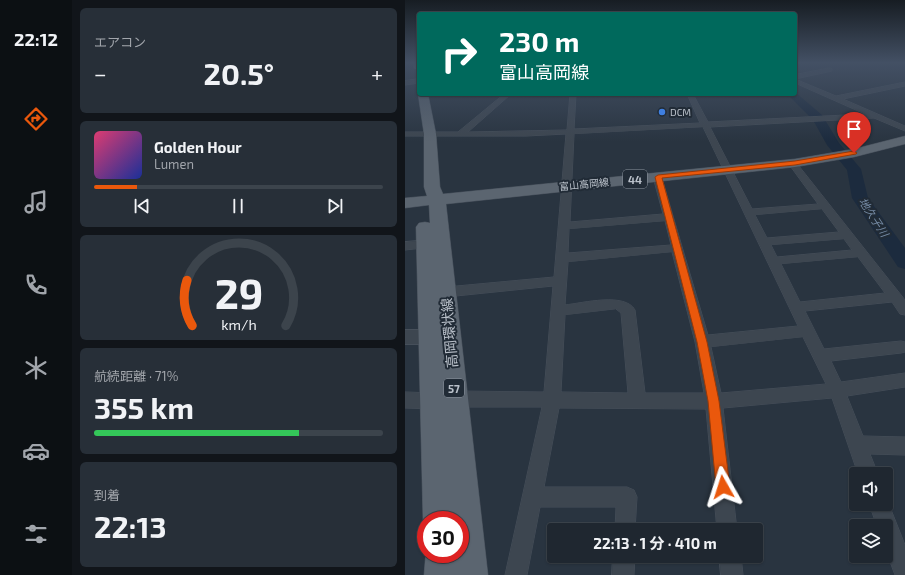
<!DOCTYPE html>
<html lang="ja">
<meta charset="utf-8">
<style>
:root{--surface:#1f2730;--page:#272f38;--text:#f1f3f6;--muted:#a1a5ab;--line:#3c444c;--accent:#ea580c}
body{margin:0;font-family:"Exo 2","Noto Sans JP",sans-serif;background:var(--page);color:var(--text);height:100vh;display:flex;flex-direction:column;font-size:15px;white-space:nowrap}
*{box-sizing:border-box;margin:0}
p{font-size:13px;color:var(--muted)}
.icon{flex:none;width:22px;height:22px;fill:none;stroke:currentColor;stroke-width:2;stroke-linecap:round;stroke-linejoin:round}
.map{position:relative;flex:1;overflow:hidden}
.details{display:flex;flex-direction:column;gap:8px;padding:8px;background:#11151a;width:333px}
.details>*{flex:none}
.hud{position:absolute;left:12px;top:12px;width:380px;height:84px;border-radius:4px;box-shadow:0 1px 3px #0004,0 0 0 1px var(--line);background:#00695c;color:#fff;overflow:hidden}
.buttons{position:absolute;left:444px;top:467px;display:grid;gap:8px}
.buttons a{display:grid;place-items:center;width:44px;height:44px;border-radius:4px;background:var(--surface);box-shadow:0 1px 3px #0004,0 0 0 1px var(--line);font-size:20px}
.speed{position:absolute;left:12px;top:511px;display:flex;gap:8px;font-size:20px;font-weight:700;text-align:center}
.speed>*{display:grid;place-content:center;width:52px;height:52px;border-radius:50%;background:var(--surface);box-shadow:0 1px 3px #0004,0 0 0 1px var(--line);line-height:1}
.speed .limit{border:6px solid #d22;background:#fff;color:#111}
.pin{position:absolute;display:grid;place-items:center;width:34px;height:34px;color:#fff;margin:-41px -17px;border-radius:50% 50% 50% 0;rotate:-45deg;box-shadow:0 0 4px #0007}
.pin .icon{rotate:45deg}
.me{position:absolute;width:44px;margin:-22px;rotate:354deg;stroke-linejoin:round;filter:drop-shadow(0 0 3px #0008)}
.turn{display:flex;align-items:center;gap:14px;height:84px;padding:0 16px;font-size:18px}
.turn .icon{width:52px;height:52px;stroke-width:2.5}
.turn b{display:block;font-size:28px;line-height:34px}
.big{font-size:30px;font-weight:700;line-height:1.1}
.details .card{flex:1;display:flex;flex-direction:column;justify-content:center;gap:6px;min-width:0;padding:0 14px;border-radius:6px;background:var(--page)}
.details .dial{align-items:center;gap:0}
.dial svg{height:104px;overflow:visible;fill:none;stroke:var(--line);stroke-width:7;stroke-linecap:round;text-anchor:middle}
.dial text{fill:var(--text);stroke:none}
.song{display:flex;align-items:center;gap:12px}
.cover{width:48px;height:48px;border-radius:6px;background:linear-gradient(135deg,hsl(340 70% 55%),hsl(230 70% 35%))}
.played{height:4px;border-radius:2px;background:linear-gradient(90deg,var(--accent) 15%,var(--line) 15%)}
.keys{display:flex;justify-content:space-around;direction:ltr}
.heat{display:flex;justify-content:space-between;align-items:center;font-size:22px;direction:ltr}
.charge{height:6px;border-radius:3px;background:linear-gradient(90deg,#34c759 71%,var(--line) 0)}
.trip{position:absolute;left:142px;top:523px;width:216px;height:40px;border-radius:4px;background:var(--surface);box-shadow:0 1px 3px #0004,0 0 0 1px var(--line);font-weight:700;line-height:40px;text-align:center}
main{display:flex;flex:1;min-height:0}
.tabs{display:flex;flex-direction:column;width:72px;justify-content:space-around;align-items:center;background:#0c1013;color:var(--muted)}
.tabs .icon{width:28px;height:28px}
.tabs .selected{color:var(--accent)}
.tabs b{font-size:18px;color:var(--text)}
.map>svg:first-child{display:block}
</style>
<main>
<nav class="tabs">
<b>22:12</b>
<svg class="icon selected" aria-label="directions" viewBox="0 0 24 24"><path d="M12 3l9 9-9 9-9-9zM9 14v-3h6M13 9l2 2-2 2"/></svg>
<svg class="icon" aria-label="music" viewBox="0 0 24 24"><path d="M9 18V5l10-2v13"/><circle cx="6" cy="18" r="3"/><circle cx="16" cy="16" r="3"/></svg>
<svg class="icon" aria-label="phone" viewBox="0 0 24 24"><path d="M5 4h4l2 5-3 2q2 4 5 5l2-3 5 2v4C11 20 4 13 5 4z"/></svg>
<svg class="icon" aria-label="climate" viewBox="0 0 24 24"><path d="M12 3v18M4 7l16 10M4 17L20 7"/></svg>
<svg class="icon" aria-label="car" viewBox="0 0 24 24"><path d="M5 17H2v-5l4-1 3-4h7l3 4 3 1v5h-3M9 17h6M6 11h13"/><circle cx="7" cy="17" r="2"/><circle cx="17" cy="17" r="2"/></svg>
<svg class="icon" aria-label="filters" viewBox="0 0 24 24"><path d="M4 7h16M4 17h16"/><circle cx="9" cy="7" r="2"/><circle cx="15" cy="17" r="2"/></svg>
</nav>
<section class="details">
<div class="card"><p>エアコン</p>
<div class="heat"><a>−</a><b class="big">20.5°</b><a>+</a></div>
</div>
<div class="card">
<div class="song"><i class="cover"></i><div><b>Golden Hour</b><p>Lumen</p></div></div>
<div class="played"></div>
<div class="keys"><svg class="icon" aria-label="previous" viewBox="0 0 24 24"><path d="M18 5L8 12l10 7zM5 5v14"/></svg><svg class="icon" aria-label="pause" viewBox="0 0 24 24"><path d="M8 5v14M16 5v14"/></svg><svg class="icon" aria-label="next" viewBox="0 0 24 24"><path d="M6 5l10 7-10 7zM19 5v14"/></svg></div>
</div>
<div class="card dial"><svg viewBox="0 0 100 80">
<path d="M14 69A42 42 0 1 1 86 69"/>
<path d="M14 69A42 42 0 0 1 10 34" stroke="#ea580c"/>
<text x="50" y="56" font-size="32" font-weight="700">29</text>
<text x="50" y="72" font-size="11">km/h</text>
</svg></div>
<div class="card"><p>航続距離 · 71%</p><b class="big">355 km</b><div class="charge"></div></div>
<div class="card"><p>到着</p><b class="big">22:13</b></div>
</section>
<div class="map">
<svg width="500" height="575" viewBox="0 0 500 575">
<rect width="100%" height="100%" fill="#293440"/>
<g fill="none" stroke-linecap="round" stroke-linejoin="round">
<polygon fill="#1c2b3e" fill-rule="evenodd" points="390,92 417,115 434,143 456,169 463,198 500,248 500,269 493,267 447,198 442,170 422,145 408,120 382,94 390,94"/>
<defs>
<g id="minor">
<polygon points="425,68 427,69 427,71 390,79 390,75"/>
<polygon points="14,79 14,83 0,85 0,81"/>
<path d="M390 79 431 96 500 82V86L438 99 500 126V131L469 118 305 127 347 209 413 204 383 163 384 161H390L500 300V315L495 314 487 302 400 311 419 349 496 341 500 342V352L496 353 426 361 436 382 500 373V387L442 396 458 436 500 437V455L465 454 473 474H453L427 398 318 408 332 530H312L301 409 154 408 139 487H222L229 490 232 497 230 530H210L211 507H135L122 575H100L137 407H50L44 404 42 399 44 394 50 391 139 392 148 286 41 297 36 295 34 292 36 289 41 287 149 277 161 134 121 136H0V132H53L99 94H106L63 132 162 130 165 94H171L169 129 295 123 282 94H288L303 122 460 114 390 83ZM298 127 393 326 303 335 256 175 253 174 248 177 258 214 165 222 169 134ZM417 209 434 232 362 238 350 215ZM260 221 266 245 163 253 164 229ZM439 239 447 250 372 257 366 245ZM267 252 290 342 299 393H240L230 310C220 292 178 303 160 305L163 262ZM453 257 480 293 395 302 376 264ZM211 309 216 313 223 393 156 392 160 315ZM398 337 421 384 316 393 306 347Z"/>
<polygon points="22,240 26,241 28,244 26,247 0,250 0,242"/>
<polygon points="0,392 30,393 36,396 38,401 36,406 30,409 0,408"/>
<polygon points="481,497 500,545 500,575 490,575 481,551 481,526 472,526 464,504 481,504"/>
<polygon points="208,556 230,556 229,575 207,575"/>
<polygon points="314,556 336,556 338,575 316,575"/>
</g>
<polygon id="tertiary" points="35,327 41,329 44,334 41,339 27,344 0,344 0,330 26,330"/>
<g id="primary">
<polygon points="9,62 14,62 14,71 9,68"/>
<polygon points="14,92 14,94 23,94 31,134 35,187 38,194 390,159 449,149 500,136 500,144 449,157 390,167 41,204 83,575 19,575 21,550 21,554 55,554 55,520 21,520 21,526 18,520 11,227 14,223 20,222 25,223 24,205 0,208 0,198 22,196 19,187 19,134 13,94"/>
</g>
</defs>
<use href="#minor" stroke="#464f5a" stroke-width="1"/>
<use href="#tertiary" stroke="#464f5a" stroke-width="2"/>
<use href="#primary" stroke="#464f5a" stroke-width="1"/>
<use href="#minor" fill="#3d4650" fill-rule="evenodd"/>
<use href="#tertiary" fill="#3d4650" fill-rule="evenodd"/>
<use href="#primary" fill="#5b6570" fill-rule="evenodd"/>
</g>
<linearGradient id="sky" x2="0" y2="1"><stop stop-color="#171d23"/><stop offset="0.44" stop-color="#435064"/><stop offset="1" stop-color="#435064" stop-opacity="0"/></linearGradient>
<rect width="500" height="142" fill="url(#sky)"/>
<polygon fill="#ea580c" stroke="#983908" points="449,151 452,153 451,154 390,165 257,178 302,342 314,401 325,487 323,492 318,494 313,492 311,487 303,401 292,342 250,177 253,175 390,161"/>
<circle fill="#3f7fe0" stroke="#212b36" stroke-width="1.5" cx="257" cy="112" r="4"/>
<g text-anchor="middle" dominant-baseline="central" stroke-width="4" stroke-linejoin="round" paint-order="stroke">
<g font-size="10" fill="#bac1ca" stroke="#212b36" text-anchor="start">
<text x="265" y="112">DCM</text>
</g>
<g font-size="10" fill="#bac1ca" stroke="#212b36">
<text transform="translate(179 184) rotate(-6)">富山高岡線</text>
</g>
<g fill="#212b36" stroke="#8c949e" stroke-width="1">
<rect x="218" y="170" width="24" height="18" rx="3"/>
<rect x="39" y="379" width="20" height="18" rx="3"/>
</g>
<g font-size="11" font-weight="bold" fill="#bac1ca">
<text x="230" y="179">44</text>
<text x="49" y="388">57</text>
</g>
<g font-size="11" font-style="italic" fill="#768ca6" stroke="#212b36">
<text transform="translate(469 217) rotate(57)">地久子川</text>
</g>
<g font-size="14" fill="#bac1ca" stroke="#212b36">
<text transform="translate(44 333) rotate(-95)">高岡環状線</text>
</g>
</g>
</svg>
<div class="buttons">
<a><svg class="icon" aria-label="sound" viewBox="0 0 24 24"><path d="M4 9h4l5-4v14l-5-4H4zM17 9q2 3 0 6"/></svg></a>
<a><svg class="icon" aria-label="layers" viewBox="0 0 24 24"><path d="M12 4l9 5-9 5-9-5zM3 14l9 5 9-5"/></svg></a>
</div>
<div class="speed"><div class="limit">30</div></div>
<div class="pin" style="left:449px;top:153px;background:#d93025"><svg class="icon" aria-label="arrive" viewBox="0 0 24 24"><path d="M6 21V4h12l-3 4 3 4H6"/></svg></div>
<svg class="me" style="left:318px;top:487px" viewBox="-20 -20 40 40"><path d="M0-17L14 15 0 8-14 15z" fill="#ea580c" stroke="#fff" stroke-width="4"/></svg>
<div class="trip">22:13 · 1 分 · 410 m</div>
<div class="hud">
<div class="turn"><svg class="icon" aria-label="right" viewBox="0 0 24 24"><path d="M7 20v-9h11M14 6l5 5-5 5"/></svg><div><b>230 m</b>富山高岡線</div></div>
</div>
</div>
</main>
